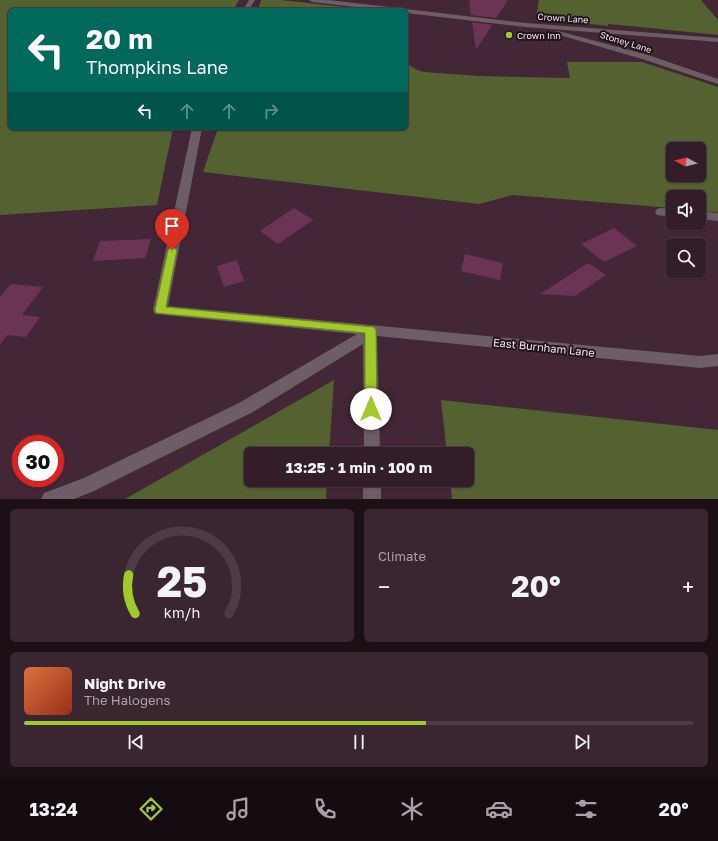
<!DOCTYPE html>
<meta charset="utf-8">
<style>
:root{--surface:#321d28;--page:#3a2630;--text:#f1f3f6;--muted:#a8a2a8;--line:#4d3b45;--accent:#a1c92a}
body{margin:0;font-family:"Golos Text",sans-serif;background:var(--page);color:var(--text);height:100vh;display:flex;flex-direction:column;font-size:15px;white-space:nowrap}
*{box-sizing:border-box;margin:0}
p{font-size:13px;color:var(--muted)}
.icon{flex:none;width:22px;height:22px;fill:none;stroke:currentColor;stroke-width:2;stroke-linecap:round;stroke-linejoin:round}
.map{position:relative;height:499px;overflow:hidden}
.side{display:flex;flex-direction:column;gap:10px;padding:10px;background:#1c1016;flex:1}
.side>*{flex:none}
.top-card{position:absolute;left:8px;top:8px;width:400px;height:122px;border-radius:6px;box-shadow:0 1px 3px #0004,0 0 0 1px var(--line);background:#00695c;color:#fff;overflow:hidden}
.needle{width:26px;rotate:277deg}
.fabs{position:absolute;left:666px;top:142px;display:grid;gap:8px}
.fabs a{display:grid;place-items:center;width:40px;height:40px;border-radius:6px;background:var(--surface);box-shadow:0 1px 3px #0004,0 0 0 1px var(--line);font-size:20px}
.speed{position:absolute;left:12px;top:435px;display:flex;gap:8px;font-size:20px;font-weight:700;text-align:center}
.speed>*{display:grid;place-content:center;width:52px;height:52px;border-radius:50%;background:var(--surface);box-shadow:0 1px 3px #0004,0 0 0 1px var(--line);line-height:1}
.speed .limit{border:6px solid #d22;background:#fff;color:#111}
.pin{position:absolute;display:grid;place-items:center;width:34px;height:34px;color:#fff;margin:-41px -17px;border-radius:50% 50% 50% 0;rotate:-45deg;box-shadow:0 0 4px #0007}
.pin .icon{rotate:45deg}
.me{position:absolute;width:44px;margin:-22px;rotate:0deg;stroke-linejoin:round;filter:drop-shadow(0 0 3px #0008)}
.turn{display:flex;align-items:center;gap:14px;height:84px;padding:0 12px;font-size:18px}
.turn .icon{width:52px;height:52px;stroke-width:2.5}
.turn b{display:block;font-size:28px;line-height:34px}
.lanes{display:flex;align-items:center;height:38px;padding:0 12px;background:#0003;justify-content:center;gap:20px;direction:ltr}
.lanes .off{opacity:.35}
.big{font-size:30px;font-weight:700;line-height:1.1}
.side .card{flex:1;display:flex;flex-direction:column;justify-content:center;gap:6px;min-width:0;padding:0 14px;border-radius:6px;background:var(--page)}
.side .dial{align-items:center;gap:0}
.dial svg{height:104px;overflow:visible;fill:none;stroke:var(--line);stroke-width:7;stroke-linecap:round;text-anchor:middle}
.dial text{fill:var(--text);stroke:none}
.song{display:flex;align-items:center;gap:12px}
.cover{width:48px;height:48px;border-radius:6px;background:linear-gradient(135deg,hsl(20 70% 55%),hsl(10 70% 35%))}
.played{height:4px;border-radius:2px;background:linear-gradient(90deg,var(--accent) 60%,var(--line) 60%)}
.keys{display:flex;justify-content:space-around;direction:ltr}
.heat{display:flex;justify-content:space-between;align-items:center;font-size:22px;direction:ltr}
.side .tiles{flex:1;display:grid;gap:10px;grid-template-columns:1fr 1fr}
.card:last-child{grid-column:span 2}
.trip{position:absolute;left:244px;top:447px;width:230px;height:40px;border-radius:6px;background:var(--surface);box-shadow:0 1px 3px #0004,0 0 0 1px var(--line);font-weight:700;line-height:40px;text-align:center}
.tab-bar{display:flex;height:64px;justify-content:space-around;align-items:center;background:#140c10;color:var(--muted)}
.tab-bar .icon{width:28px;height:28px}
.tab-bar .current{color:var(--accent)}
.tab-bar b{font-size:18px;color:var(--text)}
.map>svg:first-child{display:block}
</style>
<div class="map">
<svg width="718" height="499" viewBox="0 0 718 499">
<rect width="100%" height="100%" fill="#432736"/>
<g fill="#536230" fill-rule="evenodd">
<polygon points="0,0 239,0 233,10 10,10 10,128 173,128 157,205 0,215"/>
<polygon points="261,0 281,0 372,10 258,10"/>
<polygon points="539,0 701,0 718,20 718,35 620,25 608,24 608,26 536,18"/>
<path d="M567 62H642L718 87V212L699 211V197H673V208L513 195 479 204 203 172 218 128H406V63L417 70 424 72 479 76 570 78ZM673 149H699V175H673Z"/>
<polygon points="334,380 329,454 251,454 251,480 327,480 326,499 125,499"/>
<polygon points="441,400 718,430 718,499 452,499 450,480 467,480 467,454 447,454"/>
</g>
<g fill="#6b3454">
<polygon points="469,0 508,0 496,18 471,15"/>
<polygon points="472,22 492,25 476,50"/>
<polygon points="294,208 313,220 278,244 260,231"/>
<polygon points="614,228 637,246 604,262 581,244"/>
<polygon points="151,239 145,258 93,261 100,241"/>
<polygon points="465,254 503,263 500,280 461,271"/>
<polygon points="237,260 244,281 224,287 217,266"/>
<polygon points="588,263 606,275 575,296 540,294"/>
<polygon points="11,284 43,287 22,315 40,317 26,337 7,335 0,345 0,297"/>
</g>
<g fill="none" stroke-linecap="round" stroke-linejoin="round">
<g fill="#6d5e66" fill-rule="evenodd">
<polygon points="249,0 255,0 249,10 243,10"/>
<polygon points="309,0 328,0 399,8 402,10 382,10 312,2"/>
<polygon points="406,9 526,23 718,38 718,42 526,27 406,13 406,10 403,10"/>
<polygon points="558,31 648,55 718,79 718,84 642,59 556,34 555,33"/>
<polygon points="192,128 202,128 168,306 700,356 718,354 718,366 700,368 377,336 380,454 364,454 363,344 251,413 94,491 74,499 41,499 44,493 84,478 239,403 357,334 155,314 153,310"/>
<polygon points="661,208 673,209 673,217 657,215 655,212 657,209"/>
<polygon points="699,211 718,213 718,221 699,219"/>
<rect x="363" y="480" width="18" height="19"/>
</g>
</g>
<polygon fill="#a1c92a" stroke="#69831b" points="172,246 177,250 166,307 374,327 376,330 377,409 375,413 371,414 367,413 365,409 365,333 156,313 155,310 168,250"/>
<circle fill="#a1c92a" stroke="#21151b" stroke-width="1.5" cx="509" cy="35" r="4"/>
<g text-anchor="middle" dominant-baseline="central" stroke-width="4" stroke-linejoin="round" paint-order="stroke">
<g font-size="9" fill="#f5e2ec" stroke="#21151b">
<text transform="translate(563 18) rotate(4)">Crown Lane</text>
<text transform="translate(626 42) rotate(17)">Stoney Lane</text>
</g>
<g font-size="9" fill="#f5e2ec" stroke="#21151b" text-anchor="start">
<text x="517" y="35">Crown Inn</text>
</g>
<g font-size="11" fill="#f5e2ec" stroke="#21151b">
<text transform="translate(544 347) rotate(6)">East Burnham Lane</text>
</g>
</g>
</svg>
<div class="fabs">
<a><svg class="needle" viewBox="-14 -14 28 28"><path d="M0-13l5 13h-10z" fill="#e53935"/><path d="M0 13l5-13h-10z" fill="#a8a2a8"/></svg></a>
<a><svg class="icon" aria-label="sound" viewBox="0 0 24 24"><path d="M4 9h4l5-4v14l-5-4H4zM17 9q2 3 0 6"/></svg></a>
<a><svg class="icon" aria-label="search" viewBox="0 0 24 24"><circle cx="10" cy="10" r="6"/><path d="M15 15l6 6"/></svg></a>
</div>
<div class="speed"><div class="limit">30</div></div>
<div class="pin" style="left:172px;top:250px;background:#d93025"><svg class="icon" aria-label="arrive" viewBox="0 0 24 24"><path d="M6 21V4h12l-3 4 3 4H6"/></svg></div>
<svg class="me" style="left:371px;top:409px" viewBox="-20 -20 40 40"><circle r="19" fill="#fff"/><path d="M0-13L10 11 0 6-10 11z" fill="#a1c92a"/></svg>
<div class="trip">13:25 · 1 min · 100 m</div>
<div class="top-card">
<div class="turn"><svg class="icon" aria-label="left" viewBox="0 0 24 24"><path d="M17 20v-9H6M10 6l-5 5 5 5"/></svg><div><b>20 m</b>Thompkins Lane</div></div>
<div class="lanes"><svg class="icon" aria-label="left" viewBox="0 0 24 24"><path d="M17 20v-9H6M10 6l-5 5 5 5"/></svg><svg class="icon off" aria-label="ahead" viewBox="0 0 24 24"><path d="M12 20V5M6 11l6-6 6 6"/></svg><svg class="icon off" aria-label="ahead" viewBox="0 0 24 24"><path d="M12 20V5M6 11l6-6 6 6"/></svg><svg class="icon off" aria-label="right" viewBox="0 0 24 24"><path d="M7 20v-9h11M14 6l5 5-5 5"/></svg></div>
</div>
</div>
<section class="side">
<div class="tiles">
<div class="card dial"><svg viewBox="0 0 100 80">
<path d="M14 69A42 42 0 1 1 86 69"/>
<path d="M14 69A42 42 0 0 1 9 39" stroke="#a1c92a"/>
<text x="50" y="56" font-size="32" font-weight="700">25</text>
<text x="50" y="72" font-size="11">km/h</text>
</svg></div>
<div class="card"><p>Climate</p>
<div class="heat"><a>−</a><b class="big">20°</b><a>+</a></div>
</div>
<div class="card">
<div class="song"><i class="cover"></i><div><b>Night Drive</b><p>The Halogens</p></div></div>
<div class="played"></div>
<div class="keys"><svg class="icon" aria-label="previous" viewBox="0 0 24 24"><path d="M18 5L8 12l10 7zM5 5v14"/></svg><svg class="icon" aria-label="pause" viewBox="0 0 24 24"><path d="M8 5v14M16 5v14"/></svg><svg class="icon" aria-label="next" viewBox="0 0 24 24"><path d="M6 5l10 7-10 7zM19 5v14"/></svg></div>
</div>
</div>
</section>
<nav class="tab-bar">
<b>13:24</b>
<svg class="icon current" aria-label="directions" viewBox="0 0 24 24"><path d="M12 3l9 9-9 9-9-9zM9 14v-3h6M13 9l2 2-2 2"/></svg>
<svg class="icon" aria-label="music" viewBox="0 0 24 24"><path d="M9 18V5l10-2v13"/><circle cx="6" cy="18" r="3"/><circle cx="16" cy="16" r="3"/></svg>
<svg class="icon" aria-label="phone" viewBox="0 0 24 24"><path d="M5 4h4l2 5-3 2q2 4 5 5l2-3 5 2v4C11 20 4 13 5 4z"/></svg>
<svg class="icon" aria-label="climate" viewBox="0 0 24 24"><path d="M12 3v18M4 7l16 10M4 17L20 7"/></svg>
<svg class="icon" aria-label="car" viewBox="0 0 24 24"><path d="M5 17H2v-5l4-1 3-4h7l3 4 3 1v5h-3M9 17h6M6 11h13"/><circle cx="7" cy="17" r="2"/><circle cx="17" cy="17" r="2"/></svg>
<svg class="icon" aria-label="filters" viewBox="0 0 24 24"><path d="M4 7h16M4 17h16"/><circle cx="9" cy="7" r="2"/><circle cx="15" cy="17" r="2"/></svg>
<b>20°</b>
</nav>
